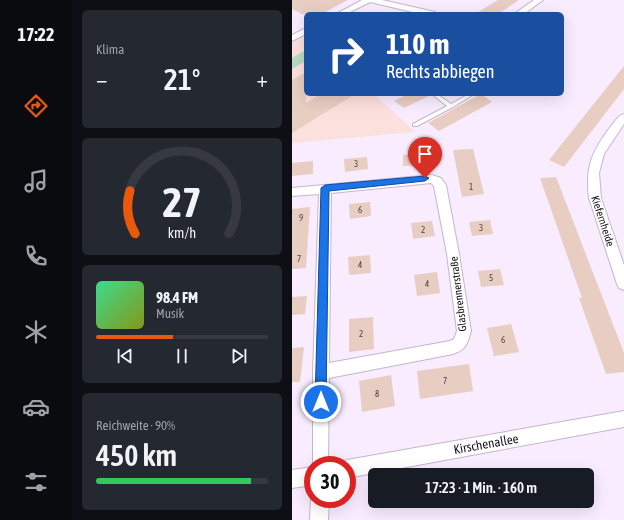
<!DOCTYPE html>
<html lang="de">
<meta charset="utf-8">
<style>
:root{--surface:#171b24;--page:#242831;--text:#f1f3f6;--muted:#9ea1a6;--line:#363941;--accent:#ea580c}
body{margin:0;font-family:"Asap Condensed",sans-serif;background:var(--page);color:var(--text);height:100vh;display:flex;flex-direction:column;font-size:15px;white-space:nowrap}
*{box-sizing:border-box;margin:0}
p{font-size:13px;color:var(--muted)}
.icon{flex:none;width:22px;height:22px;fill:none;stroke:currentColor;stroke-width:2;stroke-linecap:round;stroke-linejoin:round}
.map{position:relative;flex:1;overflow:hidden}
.side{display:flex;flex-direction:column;gap:10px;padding:10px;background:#0d0f14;width:220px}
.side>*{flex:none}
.top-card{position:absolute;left:12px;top:12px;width:260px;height:84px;border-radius:6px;box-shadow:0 4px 16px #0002;background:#1a4fa0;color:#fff;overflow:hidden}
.speed{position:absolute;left:12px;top:456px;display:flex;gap:8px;font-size:20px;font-weight:700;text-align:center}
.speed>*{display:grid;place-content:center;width:52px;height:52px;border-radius:50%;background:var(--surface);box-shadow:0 4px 16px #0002;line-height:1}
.speed .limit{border:6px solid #d22;background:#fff;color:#111}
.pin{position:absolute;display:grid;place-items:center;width:34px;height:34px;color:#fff;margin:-41px -17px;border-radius:50% 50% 50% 0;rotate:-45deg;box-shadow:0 0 4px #0007}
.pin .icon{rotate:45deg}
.me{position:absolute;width:44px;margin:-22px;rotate:0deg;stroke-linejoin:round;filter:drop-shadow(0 0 3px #0008)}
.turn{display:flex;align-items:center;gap:14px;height:84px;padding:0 16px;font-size:18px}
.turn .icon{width:52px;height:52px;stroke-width:2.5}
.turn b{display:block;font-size:28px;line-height:34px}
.big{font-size:30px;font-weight:600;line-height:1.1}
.side .widget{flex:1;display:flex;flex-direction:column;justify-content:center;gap:6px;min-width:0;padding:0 14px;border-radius:6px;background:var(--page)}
.side .dial{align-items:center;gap:0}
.dial svg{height:104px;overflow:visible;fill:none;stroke:var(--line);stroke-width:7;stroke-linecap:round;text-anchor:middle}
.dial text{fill:var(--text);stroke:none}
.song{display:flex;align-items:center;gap:12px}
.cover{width:48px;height:48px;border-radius:6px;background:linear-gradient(135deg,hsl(150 70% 55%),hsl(70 70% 35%))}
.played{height:4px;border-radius:2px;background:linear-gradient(90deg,var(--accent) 45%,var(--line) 45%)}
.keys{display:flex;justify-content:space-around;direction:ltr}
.heat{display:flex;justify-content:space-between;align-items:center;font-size:22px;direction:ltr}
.charge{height:6px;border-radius:3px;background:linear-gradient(90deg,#34c759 90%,var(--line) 0)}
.trip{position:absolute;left:76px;top:468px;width:226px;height:40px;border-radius:6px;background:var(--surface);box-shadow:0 4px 16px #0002;font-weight:600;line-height:40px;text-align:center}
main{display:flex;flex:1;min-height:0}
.dock{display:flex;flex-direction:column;width:72px;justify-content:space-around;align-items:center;background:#090b0e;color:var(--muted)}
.dock .icon{width:28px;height:28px}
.dock .selected{color:var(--accent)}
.dock b{font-size:18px;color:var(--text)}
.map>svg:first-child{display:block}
</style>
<main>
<nav class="dock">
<b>17:22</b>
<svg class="icon selected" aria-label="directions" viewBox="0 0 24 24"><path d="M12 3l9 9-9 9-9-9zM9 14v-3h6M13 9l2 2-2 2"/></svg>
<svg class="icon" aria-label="music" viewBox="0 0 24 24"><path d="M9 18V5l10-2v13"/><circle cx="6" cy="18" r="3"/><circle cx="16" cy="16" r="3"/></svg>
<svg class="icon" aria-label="phone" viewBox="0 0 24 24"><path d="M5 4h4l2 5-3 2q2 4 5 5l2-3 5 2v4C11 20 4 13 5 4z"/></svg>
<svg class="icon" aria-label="climate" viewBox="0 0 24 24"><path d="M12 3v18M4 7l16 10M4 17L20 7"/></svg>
<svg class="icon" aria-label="car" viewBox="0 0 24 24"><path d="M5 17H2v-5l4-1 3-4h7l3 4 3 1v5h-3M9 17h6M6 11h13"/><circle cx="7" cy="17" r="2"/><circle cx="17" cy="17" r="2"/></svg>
<svg class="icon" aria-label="filters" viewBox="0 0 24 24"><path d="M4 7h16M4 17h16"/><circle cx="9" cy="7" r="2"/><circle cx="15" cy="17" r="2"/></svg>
</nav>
<section class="side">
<div class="widget"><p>Klima</p>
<div class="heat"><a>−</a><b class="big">21°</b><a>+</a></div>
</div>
<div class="widget dial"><svg viewBox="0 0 100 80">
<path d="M14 69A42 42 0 1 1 86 69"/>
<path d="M14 69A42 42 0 0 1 10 36" stroke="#ea580c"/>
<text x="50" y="56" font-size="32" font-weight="700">27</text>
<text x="50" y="72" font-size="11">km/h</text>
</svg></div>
<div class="widget">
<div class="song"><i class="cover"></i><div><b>98.4 FM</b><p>Musik</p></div></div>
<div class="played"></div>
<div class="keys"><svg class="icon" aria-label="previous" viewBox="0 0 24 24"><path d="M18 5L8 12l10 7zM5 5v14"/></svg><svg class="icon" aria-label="pause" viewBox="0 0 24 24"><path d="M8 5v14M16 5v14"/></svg><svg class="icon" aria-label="next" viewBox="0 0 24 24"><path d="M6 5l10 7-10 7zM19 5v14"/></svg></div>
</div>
<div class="widget"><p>Reichweite · 90%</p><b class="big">450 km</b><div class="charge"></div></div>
</section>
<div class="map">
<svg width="332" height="520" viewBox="0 0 332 520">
<rect width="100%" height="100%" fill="#f8ecfe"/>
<polygon fill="#fbe0de" points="14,36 14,94 82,94 123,132 0,143 0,43"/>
<polygon fill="#b5dcc4" points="14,50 14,61 0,69 0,58"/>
<g fill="#e8cdc2">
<polygon points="0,0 56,0 29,14 10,14 0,9"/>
<polygon points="206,0 227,0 206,14 183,14"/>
<polygon points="332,66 332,89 272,167 257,160"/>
<polygon points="14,72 14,103 29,94 63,94 0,133 0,80"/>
<polygon points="116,94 139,94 139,95 112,108 102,101"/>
<polygon points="189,94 200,102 147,131 136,123"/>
<polygon points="181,149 192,194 170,197 161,150"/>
<polygon points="133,152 134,165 111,166 111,155"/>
<polygon points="75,157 76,169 53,172 52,159"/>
<polygon points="21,161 21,174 0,176 0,163"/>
<polygon points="264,177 332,353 332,372 314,374 287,298 290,298 248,178"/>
<polygon points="78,202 79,216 58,219 57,204"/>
<polygon points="18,207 14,268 0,269 0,209"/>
<polygon points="198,220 201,234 180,236 177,222"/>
<polygon points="140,221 143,236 121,239 119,223"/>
<polygon points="78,255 79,273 57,275 56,257"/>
<polygon points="208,269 212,285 189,287 186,271"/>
<polygon points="145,272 148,293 125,296 122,275"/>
<polygon points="15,296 13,314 0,315 0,297"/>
<polygon points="81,317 82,349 57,352 57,319"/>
<polygon points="219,324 227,352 202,356 195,328"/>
<polygon points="12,347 8,382 0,382 0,348"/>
<polygon points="177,364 181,391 128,399 125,371"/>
<polygon points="99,375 103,406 70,412 67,381"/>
</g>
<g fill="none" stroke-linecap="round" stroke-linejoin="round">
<defs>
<polygon id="lane" points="140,94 145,94 159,104 177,94 182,94 161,107 125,126 121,126 121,124 155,106"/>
<g id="street">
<polygon points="70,0 90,0 143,12 144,14 129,14 78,2 54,14 44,14"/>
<polygon points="242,0 251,0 232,14 222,14"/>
<polygon points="14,28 14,34 0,41 0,35"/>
<path d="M332 114V124L312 154 307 173 309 198 332 265V290L327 288 325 284 297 198C293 167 300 151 319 126 323 122 326 115 332 114Z"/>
<path d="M140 175 149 178 154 185 167 254 179 331C175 344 175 349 161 354L37 378 36 465H21V485L0 488V470L21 467V372L27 194 0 196V188ZM139 183 142 186 155 254 165 331 162 339 158 341 37 363 39 193Z"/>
<polygon points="332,411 332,427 55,478 55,465 48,465 49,463 55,460"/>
<polygon points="21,495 21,499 37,499 36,520 18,520 19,499"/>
</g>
</defs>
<use href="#lane" stroke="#c5b6cb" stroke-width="2"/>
<use href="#street" stroke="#c5b6cb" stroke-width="2"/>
<use href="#lane" fill="#fff" fill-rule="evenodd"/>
<use href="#street" fill="#fff" fill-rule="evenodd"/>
</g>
<polygon fill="#1a73e8" stroke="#114b97" points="133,176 137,178 133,181 37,191 34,402 32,406 29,407 25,406 23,402 29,188 33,185"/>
<g text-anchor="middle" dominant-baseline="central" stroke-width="3" stroke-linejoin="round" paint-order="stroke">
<g font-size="9" fill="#4d4245">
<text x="64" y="164">3</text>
<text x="179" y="187">1</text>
<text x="68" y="210">6</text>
<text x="9" y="218">9</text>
<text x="189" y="228">3</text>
<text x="131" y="230">2</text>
<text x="7" y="259">7</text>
<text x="68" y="265">4</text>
<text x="199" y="278">5</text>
<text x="135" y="284">4</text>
<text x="69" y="334">2</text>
<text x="211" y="340">6</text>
<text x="153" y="381">7</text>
<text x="85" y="394">8</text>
</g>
<g font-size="11" fill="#19141b" stroke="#fff">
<text transform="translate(311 221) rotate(72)">Kiefernheide</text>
<text transform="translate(166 294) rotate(-97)">Glasbrennerstraße</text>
</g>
<g font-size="13" fill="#19141b" stroke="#fff">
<text transform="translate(194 444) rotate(-10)">Kirschenallee</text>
</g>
</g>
</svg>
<div class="speed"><div class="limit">30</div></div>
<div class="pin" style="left:133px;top:178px;background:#d93025"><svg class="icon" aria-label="arrive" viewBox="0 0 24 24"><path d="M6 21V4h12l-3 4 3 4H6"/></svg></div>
<svg class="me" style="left:29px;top:402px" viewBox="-20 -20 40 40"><circle r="17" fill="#1a73e8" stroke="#fff" stroke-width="3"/><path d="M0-11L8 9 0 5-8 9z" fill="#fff"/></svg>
<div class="trip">17:23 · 1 Min. · 160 m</div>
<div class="top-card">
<div class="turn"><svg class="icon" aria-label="right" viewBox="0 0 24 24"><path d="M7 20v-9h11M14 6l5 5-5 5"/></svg><div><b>110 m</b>Rechts abbiegen</div></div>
</div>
</div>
</main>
